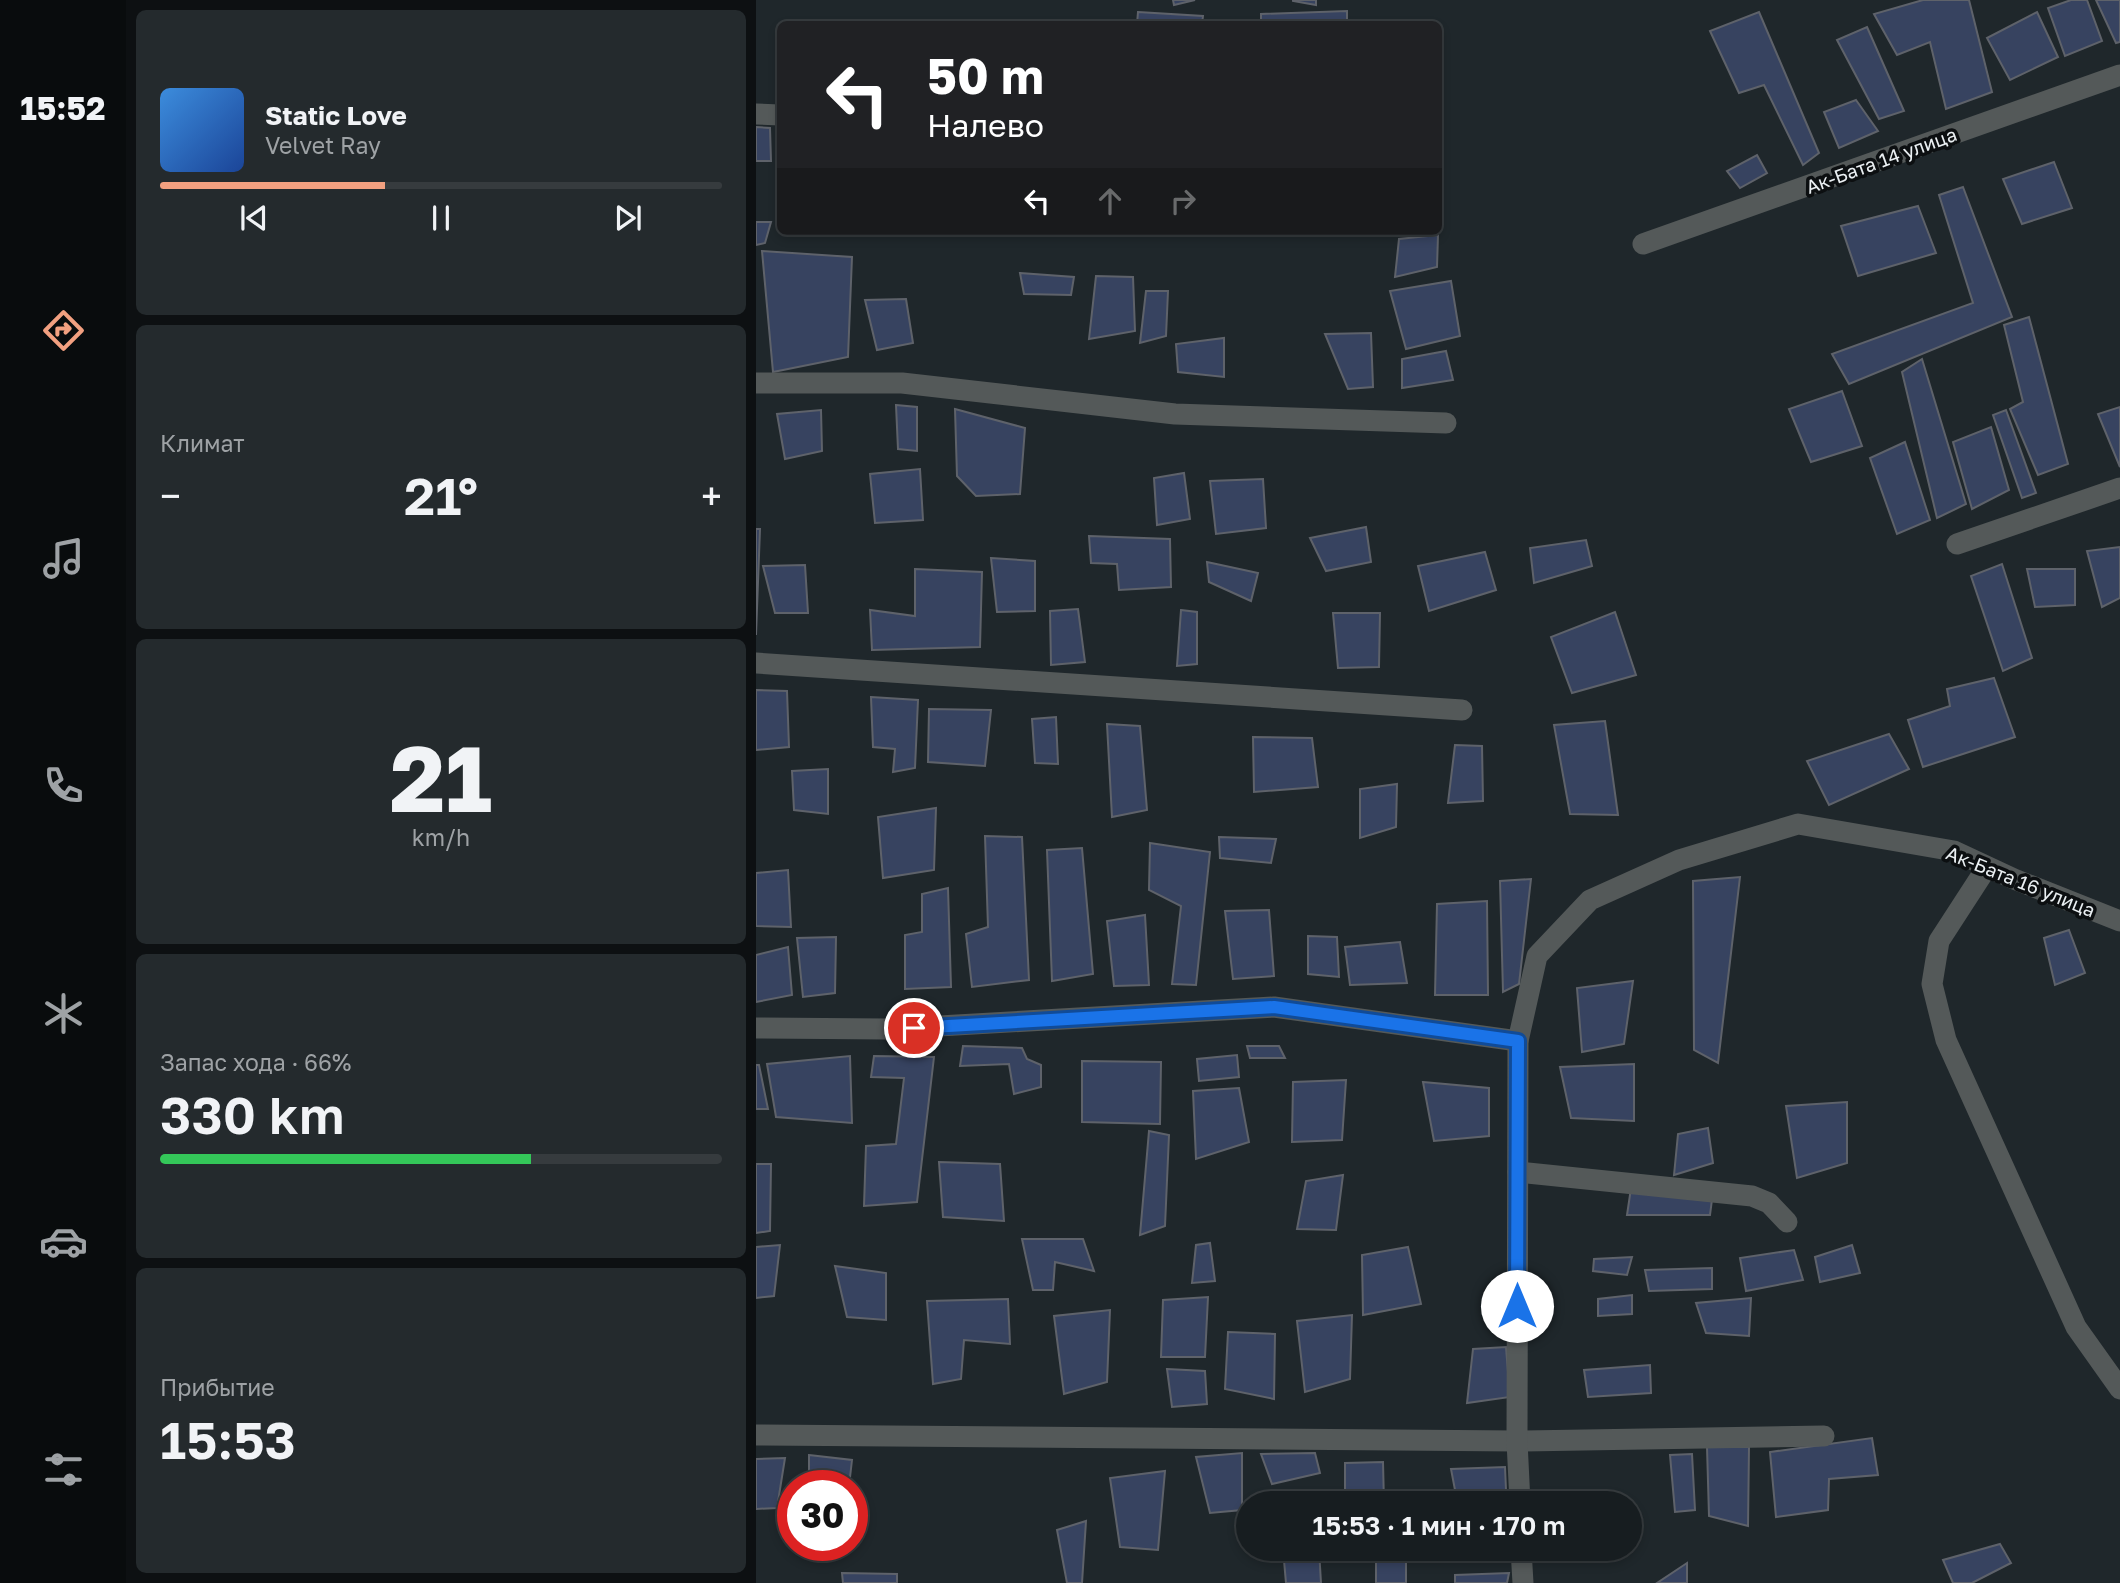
<!DOCTYPE html>
<html lang="ru">
<meta charset="utf-8">
<style>
:root{--surface:#171d20;--page:#242a2d;--text:#f1f3f6;--muted:#9ea2a5;--line:#363b3e;--accent:#f2a080}
body{margin:0;font-family:"Golos Text",sans-serif;background:var(--page);color:var(--text);height:100vh;display:flex;flex-direction:column;font-size:26px;white-space:nowrap}
*{box-sizing:border-box;margin:0}
p{font-size:23px;color:var(--muted)}
.icon{flex:none;width:38px;height:38px;fill:none;stroke:currentColor;stroke-width:2;stroke-linecap:round;stroke-linejoin:round}
.map{position:relative;flex:1;overflow:hidden}
.details{display:flex;flex-direction:column;gap:10px;padding:10px;background:#0d1012;width:630px}
.details>*{flex:none}
.top-card{position:absolute;left:21px;top:21px;width:665px;height:214px;border-radius:10px;box-shadow:0 4px 10px #0003,0 0 0 2px var(--line);background:#202124;color:#fff;overflow:hidden}
.speed{position:absolute;left:21px;top:1470px;display:flex;gap:14px;font-size:35px;font-weight:700;text-align:center}
.speed>*{display:grid;place-content:center;width:91px;height:91px;border-radius:50%;background:var(--surface);box-shadow:0 4px 10px #0003,0 0 0 2px var(--line);line-height:1}
.speed .limit{border:10px solid #d22;background:#fff;color:#111}
.pin{position:absolute;display:grid;place-items:center;width:60px;height:60px;color:#fff;margin:-30px;border:4px solid #fff;border-radius:50%;box-shadow:0 2px 7px #0007}
.me{position:absolute;width:77px;margin:-38px;rotate:0deg;stroke-linejoin:round;filter:drop-shadow(0 0 5px #0008)}
.turn{display:flex;align-items:center;gap:24px;height:147px;padding:0 35px;font-size:32px}
.turn .icon{width:91px;height:91px;stroke-width:2.5}
.turn b{display:block;font-size:49px;line-height:60px}
.lanes{display:flex;align-items:center;height:66px;padding:0 35px;background:#0003;justify-content:center;gap:35px;direction:ltr}
.lanes .off{opacity:.35}
.big{font-size:52px;font-weight:600;line-height:1.1}
.details .tile{flex:1;display:flex;flex-direction:column;justify-content:center;gap:10px;min-width:0;padding:0 24px;border-radius:10px;background:var(--page)}
.details .dial{align-items:center;gap:0}
.dial b{font-size:91px;line-height:1}
.song{display:flex;align-items:center;gap:21px}
.cover{width:84px;height:84px;border-radius:10px;background:linear-gradient(135deg,hsl(210 70% 55%),hsl(220 70% 35%))}
.played{height:7px;border-radius:4px;background:linear-gradient(90deg,var(--accent) 40%,var(--line) 40%)}
.keys{display:flex;justify-content:space-around;direction:ltr}
.heat{display:flex;justify-content:space-between;align-items:center;font-size:38px;direction:ltr}
.charge{height:10px;border-radius:5px;background:linear-gradient(90deg,#34c759 66%,var(--line) 0)}
.trip{position:absolute;left:480px;top:1491px;width:406px;height:70px;border-radius:35px;background:var(--surface);box-shadow:0 4px 10px #0003,0 0 0 2px var(--line);font-weight:600;line-height:70px;text-align:center}
main{display:flex;flex:1;min-height:0}
.tabs{display:flex;flex-direction:column;width:126px;justify-content:space-around;align-items:center;background:#090c0d;color:var(--muted)}
.tabs .icon{width:49px;height:49px}
.tabs .current{color:var(--accent)}
.tabs b{font-size:32px;color:var(--text)}
.map>svg:first-child{display:block}
</style>
<main>
<nav class="tabs">
<b>15:52</b>
<svg class="icon current" aria-label="directions" viewBox="0 0 24 24"><path d="M12 3l9 9-9 9-9-9zM9 14v-3h6M13 9l2 2-2 2"/></svg>
<svg class="icon" aria-label="music" viewBox="0 0 24 24"><path d="M9 18V5l10-2v13"/><circle cx="6" cy="18" r="3"/><circle cx="16" cy="16" r="3"/></svg>
<svg class="icon" aria-label="phone" viewBox="0 0 24 24"><path d="M5 4h4l2 5-3 2q2 4 5 5l2-3 5 2v4C11 20 4 13 5 4z"/></svg>
<svg class="icon" aria-label="climate" viewBox="0 0 24 24"><path d="M12 3v18M4 7l16 10M4 17L20 7"/></svg>
<svg class="icon" aria-label="car" viewBox="0 0 24 24"><path d="M5 17H2v-5l4-1 3-4h7l3 4 3 1v5h-3M9 17h6M6 11h13"/><circle cx="7" cy="17" r="2"/><circle cx="17" cy="17" r="2"/></svg>
<svg class="icon" aria-label="filters" viewBox="0 0 24 24"><path d="M4 7h16M4 17h16"/><circle cx="9" cy="7" r="2"/><circle cx="15" cy="17" r="2"/></svg>
</nav>
<section class="details">
<div class="tile">
<div class="song"><i class="cover"></i><div><b>Static Love</b><p>Velvet Ray</p></div></div>
<div class="played"></div>
<div class="keys"><svg class="icon" aria-label="previous" viewBox="0 0 24 24"><path d="M18 5L8 12l10 7zM5 5v14"/></svg><svg class="icon" aria-label="pause" viewBox="0 0 24 24"><path d="M8 5v14M16 5v14"/></svg><svg class="icon" aria-label="next" viewBox="0 0 24 24"><path d="M6 5l10 7-10 7zM19 5v14"/></svg></div>
</div>
<div class="tile"><p>Климат</p>
<div class="heat"><a>−</a><b class="big">21°</b><a>+</a></div>
</div>
<div class="tile dial"><b>21</b><p>km/h</p></div>
<div class="tile"><p>Запас хода · 66%</p><b class="big">330 km</b><div class="charge"></div></div>
<div class="tile"><p>Прибытие</p><b class="big">15:53</b></div>
</section>
<div class="map">
<svg width="1364" height="1583" viewBox="0 0 1364 1583">
<rect width="100%" height="100%" fill="#1f272b"/>
<g fill="#374360" stroke="#5e626a" stroke-width="2">
<polygon points="417,0 439,0 418,5"/>
<polygon points="560,0 560,5 537,1 537,0"/>
<polygon points="1167,0 1213,0 1236,92 1190,109 1174,42 1141,55 1118,14"/>
<polygon points="1315,0 1331,0 1346,41 1309,56 1292,8"/>
<polygon points="1340,0 1364,0 1364,42 1360,43"/>
<polygon points="591,11 591,24 505,24 505,14"/>
<polygon points="382,12 447,16 446,24 381,24"/>
<polygon points="1003,12 1063,153 1047,165 1008,85 983,93 954,31"/>
<polygon points="1281,12 1302,57 1254,80 1231,38"/>
<polygon points="1111,27 1148,111 1123,119 1081,40"/>
<polygon points="1100,100 1122,131 1083,148 1068,112"/>
<polygon points="0,127 14,128 15,161 0,161"/>
<polygon points="1001,155 1011,173 984,188 971,171"/>
<polygon points="1298,162 1316,208 1266,224 1247,179"/>
<polygon points="1207,187 1256,317 1093,384 1076,354 1217,303 1183,195"/>
<polygon points="1162,206 1180,253 1102,276 1085,226"/>
<polygon points="0,222 15,222 9,243 0,245"/>
<rect x="313" y="231" width="67" height="1"/>
<polygon points="682,235 681,267 639,277 643,239"/>
<polygon points="6,251 96,257 92,357 17,372"/>
<polygon points="264,273 318,277 315,295 268,294"/>
<polygon points="340,276 377,277 379,331 333,339"/>
<polygon points="695,281 704,336 650,349 634,291"/>
<polygon points="390,291 412,291 410,336 384,343"/>
<polygon points="150,299 157,343 121,350 109,300"/>
<polygon points="1273,317 1312,464 1282,475 1254,409 1267,402 1248,325"/>
<polygon points="615,333 617,387 592,389 569,334"/>
<polygon points="468,338 468,377 422,372 420,344"/>
<polygon points="690,351 697,380 646,388 646,359"/>
<polygon points="1166,359 1210,504 1181,518 1146,372"/>
<polygon points="1086,391 1106,446 1055,462 1033,409"/>
<polygon points="140,405 161,407 161,451 142,449"/>
<polygon points="1364,407 1364,467 1342,414"/>
<polygon points="199,409 269,428 264,494 220,496 201,476"/>
<polygon points="65,410 66,451 29,459 21,414"/>
<polygon points="1250,410 1280,493 1266,498 1237,415"/>
<polygon points="1235,427 1253,490 1216,509 1197,442"/>
<polygon points="1149,442 1174,520 1141,534 1114,458"/>
<polygon points="164,469 167,520 119,523 114,474"/>
<polygon points="428,473 434,519 401,525 398,478"/>
<polygon points="507,479 510,528 460,534 454,481"/>
<polygon points="610,527 615,562 570,571 554,538"/>
<polygon points="0,529 4,529 0,635"/>
<polygon points="333,536 414,539 415,587 363,590 361,564 335,563"/>
<polygon points="830,540 836,566 778,583 774,548"/>
<polygon points="1364,547 1364,598 1346,607 1331,551"/>
<polygon points="729,552 740,590 673,611 662,566"/>
<polygon points="235,558 279,561 279,611 241,612"/>
<polygon points="451,562 502,573 495,601 453,582"/>
<polygon points="1246,564 1276,658 1247,671 1215,576"/>
<polygon points="49,565 52,613 19,613 7,566"/>
<polygon points="159,569 226,572 224,647 116,650 114,610 159,616"/>
<polygon points="1271,569 1319,569 1319,605 1279,607"/>
<polygon points="322,609 329,662 295,665 294,611"/>
<polygon points="425,610 441,612 441,664 421,666"/>
<polygon points="859,612 880,675 816,693 795,637"/>
<polygon points="577,613 624,613 623,667 582,668"/>
<polygon points="1238,678 1259,737 1167,767 1152,720 1194,706 1191,689"/>
<polygon points="0,690 31,691 33,747 0,750"/>
<polygon points="115,697 162,700 159,768 137,772 139,749 117,747"/>
<polygon points="173,709 235,710 229,766 172,762"/>
<polygon points="300,717 302,764 279,763 276,719"/>
<polygon points="849,721 862,815 814,814 798,725"/>
<polygon points="351,724 384,726 391,810 356,817"/>
<polygon points="1133,734 1153,769 1073,805 1051,761"/>
<polygon points="497,737 556,738 562,787 498,792"/>
<polygon points="699,745 726,746 727,801 692,803"/>
<polygon points="72,769 72,814 38,810 36,771"/>
<polygon points="641,784 640,827 604,838 604,789"/>
<polygon points="180,808 178,870 127,878 122,817"/>
<polygon points="229,836 266,837 273,980 216,987 210,934 232,927"/>
<polygon points="463,837 520,839 515,863 464,858"/>
<polygon points="394,843 454,852 440,985 416,984 425,906 393,890"/>
<polygon points="326,848 337,974 296,981 291,850"/>
<polygon points="32,870 35,927 0,926 0,873"/>
<polygon points="984,877 962,1063 938,1050 937,881"/>
<polygon points="775,879 763,984 747,992 744,881"/>
<polygon points="192,888 195,987 149,989 149,935 166,932 166,894"/>
<polygon points="731,901 732,995 679,995 681,904"/>
<polygon points="513,910 518,976 477,979 469,911"/>
<polygon points="389,915 393,985 358,986 351,921"/>
<polygon points="1313,930 1329,973 1299,985 1288,938"/>
<polygon points="552,936 581,937 583,977 552,974"/>
<polygon points="80,937 79,993 47,997 41,938"/>
<polygon points="644,942 651,983 594,985 589,947"/>
<polygon points="32,947 36,995 0,1002 0,955"/>
<polygon points="877,981 868,1044 826,1052 821,988"/>
<polygon points="207,1046 266,1048 271,1059 285,1065 285,1087 258,1094 253,1064 204,1066"/>
<polygon points="491,1046 523,1046 529,1058 494,1058"/>
<polygon points="481,1055 483,1077 443,1081 441,1059"/>
<polygon points="94,1056 96,1123 20,1117 11,1064"/>
<polygon points="118,1056 178,1057 161,1202 108,1206 110,1146 140,1144 148,1078 115,1077"/>
<polygon points="326,1061 405,1062 404,1124 326,1122"/>
<polygon points="878,1064 878,1121 815,1118 804,1067"/>
<polygon points="0,1065 3,1065 12,1109 0,1109"/>
<polygon points="590,1080 586,1140 536,1142 537,1082"/>
<polygon points="667,1082 733,1088 733,1136 678,1141"/>
<polygon points="483,1088 493,1142 440,1159 437,1091"/>
<polygon points="1091,1102 1091,1163 1041,1178 1030,1106"/>
<polygon points="952,1128 957,1163 918,1175 922,1134"/>
<polygon points="393,1131 413,1135 409,1226 384,1235"/>
<polygon points="183,1162 244,1164 248,1221 187,1217"/>
<polygon points="0,1164 15,1164 14,1231 0,1233"/>
<polygon points="587,1175 580,1230 541,1229 550,1181"/>
<polygon points="875,1188 957,1192 954,1215 871,1215"/>
<polygon points="266,1239 327,1239 338,1271 299,1262 297,1290 277,1290"/>
<polygon points="454,1243 459,1281 436,1283 440,1245"/>
<polygon points="24,1245 18,1296 0,1298 0,1247"/>
<polygon points="1096,1245 1104,1273 1064,1282 1059,1257"/>
<polygon points="652,1247 665,1304 607,1315 606,1255"/>
<polygon points="1038,1250 1047,1280 990,1291 984,1258"/>
<polygon points="876,1257 871,1275 837,1271 838,1259"/>
<polygon points="79,1266 130,1273 130,1320 91,1317"/>
<polygon points="956,1268 956,1289 893,1291 889,1270"/>
<polygon points="876,1295 876,1314 842,1316 842,1299"/>
<polygon points="452,1297 449,1357 405,1357 407,1300"/>
<polygon points="995,1298 993,1336 950,1333 940,1303"/>
<polygon points="252,1299 254,1344 208,1340 205,1379 177,1384 171,1301"/>
<polygon points="354,1310 351,1382 308,1394 298,1316"/>
<polygon points="596,1315 594,1379 549,1392 541,1321"/>
<polygon points="472,1332 519,1334 518,1399 469,1389"/>
<polygon points="750,1347 754,1397 711,1403 717,1349"/>
<polygon points="894,1365 895,1393 832,1397 828,1370"/>
<polygon points="411,1369 449,1371 451,1404 416,1407"/>
<polygon points="1116,1438 1122,1475 1073,1479 1072,1510 1020,1517 1014,1452"/>
<polygon points="951,1447 993,1447 992,1526 953,1516"/>
<polygon points="486,1453 486,1510 454,1513 440,1457"/>
<polygon points="559,1453 564,1473 516,1484 505,1454"/>
<polygon points="936,1454 939,1510 919,1512 914,1455"/>
<polygon points="53,1455 96,1460 93,1486 53,1486"/>
<polygon points="29,1458 21,1508 0,1509 0,1459"/>
<polygon points="627,1462 628,1503 589,1503 589,1463"/>
<polygon points="749,1467 750,1490 699,1490 695,1469"/>
<polygon points="409,1471 402,1550 364,1547 354,1478"/>
<polygon points="752,1502 752,1503 695,1503"/>
<polygon points="330,1521 326,1583 311,1583 301,1530"/>
<polygon points="1244,1544 1255,1563 1216,1583 1197,1583 1187,1560"/>
<polygon points="527,1549 563,1549 565,1583 530,1583"/>
<rect x="620" y="1549" width="30" height="34"/>
<polygon points="931,1563 931,1583 901,1583"/>
<polygon points="86,1573 141,1574 141,1583 87,1583"/>
<polygon points="753,1573 751,1583 699,1583 699,1575"/>
</g>
<g fill="none" stroke-linecap="round" stroke-linejoin="round">
<g stroke="#545959" stroke-width="21">
<polyline points="0,114 24,115"/>
<polyline points="887,244 1364,75"/>
<polyline points="0,383 146,383 419,414 690,423"/>
<polyline points="1201,544 1364,488"/>
<polyline points="0,663 706,710"/>
<polyline points="1231,867 1183,941 1176,984 1190,1040 1320,1327 1364,1389"/>
<polyline points="0,1028 130,1029 518,1007 762,1041"/>
<polyline points="762,1172 996,1196 1013,1203 1031,1222"/>
<polyline points="0,1435 761,1441 1068,1436"/>
<polyline points="764,1503 761,1441 762,1041 781,956 834,900 923,860 1042,824 1198,851 1258,879 1364,921"/>
<polyline points="765,1549 767,1583"/>
</g>
</g>
<g fill="none" stroke-linecap="round" stroke-linejoin="round">
<defs>
<polyline id="route" points="158,1028 518,1007 762,1041 761,1306"/>
</defs>
<use href="#route" stroke="#114b97" stroke-width="18"/>
<use href="#route" stroke="#1a73e8" stroke-width="12"/>
</g>
<g text-anchor="middle" dominant-baseline="central" stroke-width="7" stroke-linejoin="round" paint-order="stroke">
<g font-size="19" fill="#eaeff2" stroke="#0c0f11">
<text transform="translate(1125 160) rotate(-20)">Ак-Бата 14 улица</text>
<text transform="translate(1265 881) rotate(22)">Ак-Бата 16 улица</text>
</g>
</g>
</svg>
<div class="speed"><div class="limit">30</div></div>
<div class="pin" style="left:158px;top:1028px;background:#d93025"><svg class="icon" aria-label="arrive" viewBox="0 0 24 24"><path d="M6 21V4h12l-3 4 3 4H6"/></svg></div>
<svg class="me" style="left:761px;top:1306px" viewBox="-20 -20 40 40"><circle r="19" fill="#fff"/><path d="M0-13L10 11 0 6-10 11z" fill="#1a73e8"/></svg>
<div class="trip">15:53 · 1 мин · 170 m</div>
<div class="top-card">
<div class="turn"><svg class="icon" aria-label="left" viewBox="0 0 24 24"><path d="M17 20v-9H6M10 6l-5 5 5 5"/></svg><div><b>50 m</b>Налево</div></div>
<div class="lanes"><svg class="icon" aria-label="left" viewBox="0 0 24 24"><path d="M17 20v-9H6M10 6l-5 5 5 5"/></svg><svg class="icon off" aria-label="ahead" viewBox="0 0 24 24"><path d="M12 20V5M6 11l6-6 6 6"/></svg><svg class="icon off" aria-label="right" viewBox="0 0 24 24"><path d="M7 20v-9h11M14 6l5 5-5 5"/></svg></div>
</div>
</div>
</main>
